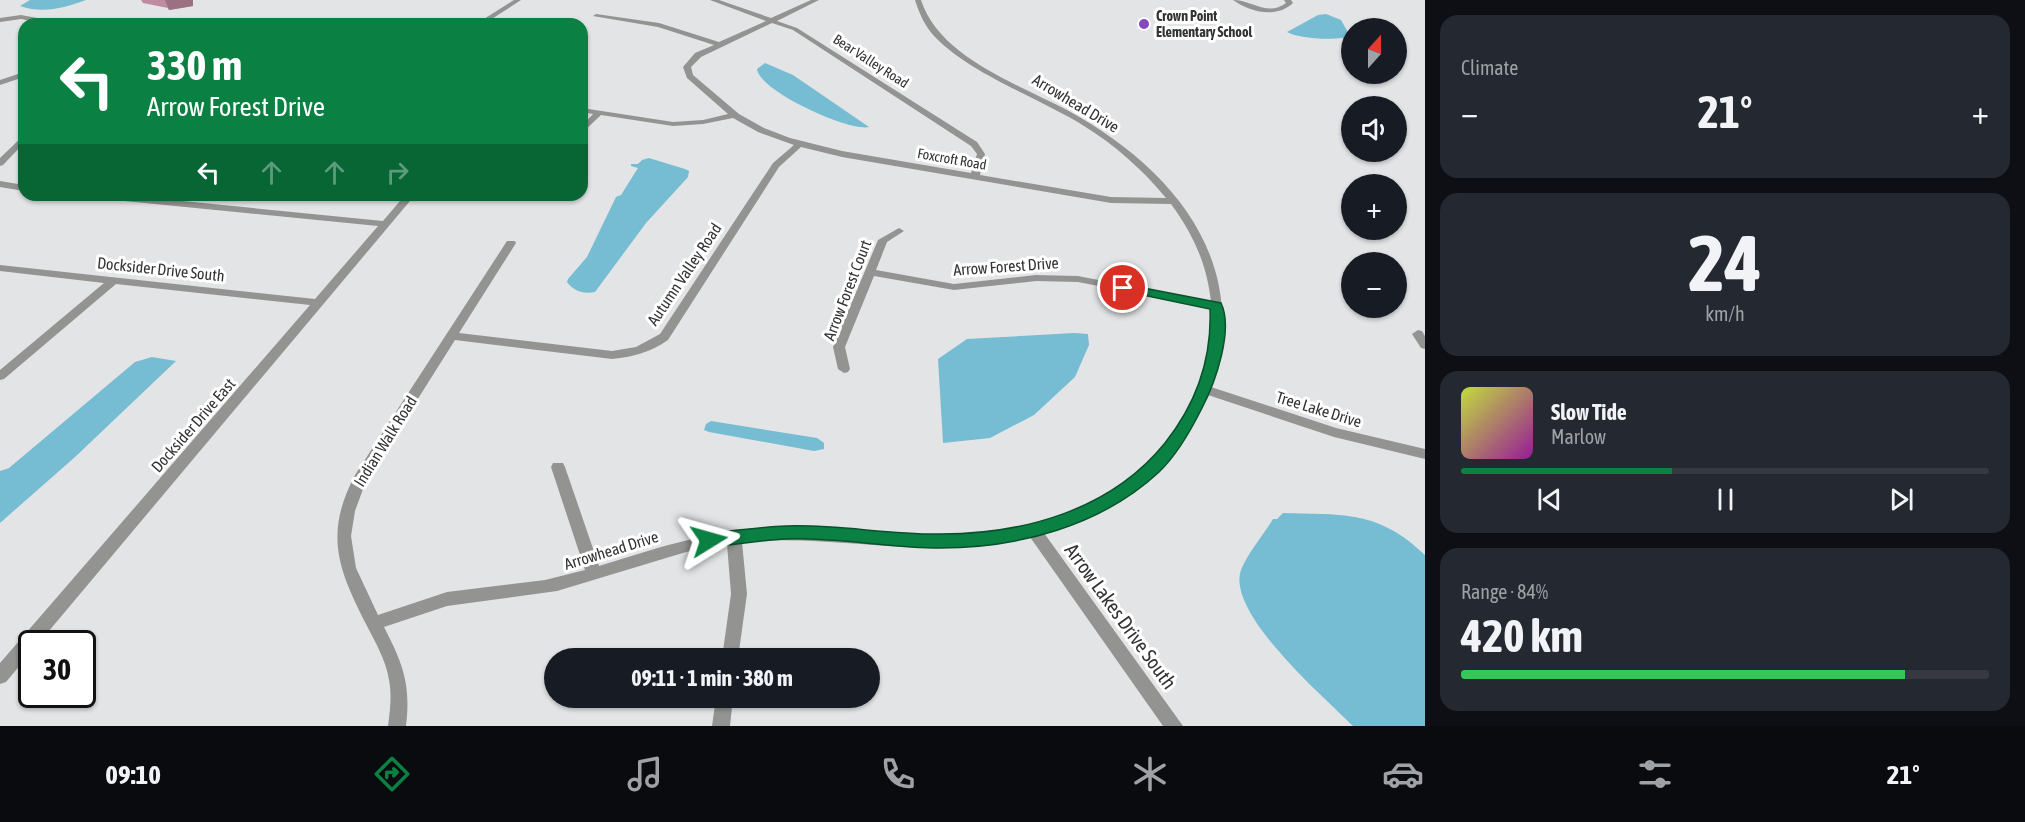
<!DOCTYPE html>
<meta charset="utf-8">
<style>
:root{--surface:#171b24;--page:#242831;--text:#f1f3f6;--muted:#9ea1a6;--line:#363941;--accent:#0b8043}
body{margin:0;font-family:"Asap Condensed",sans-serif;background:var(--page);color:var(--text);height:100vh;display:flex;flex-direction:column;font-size:22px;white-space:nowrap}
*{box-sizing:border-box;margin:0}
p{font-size:20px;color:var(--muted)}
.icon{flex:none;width:33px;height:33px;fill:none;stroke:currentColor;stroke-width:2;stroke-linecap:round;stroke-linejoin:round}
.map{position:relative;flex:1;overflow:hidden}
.details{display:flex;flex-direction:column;gap:15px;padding:15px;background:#0d0f14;width:600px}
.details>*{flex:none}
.top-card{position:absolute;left:18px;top:18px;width:570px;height:183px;border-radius:18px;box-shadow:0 2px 4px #0004;background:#0b8043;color:#fff;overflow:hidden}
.needle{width:39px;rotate:21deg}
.buttons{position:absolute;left:1341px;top:18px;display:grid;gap:12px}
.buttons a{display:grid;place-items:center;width:66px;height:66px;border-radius:50%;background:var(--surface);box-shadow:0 2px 4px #0004;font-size:30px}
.speed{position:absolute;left:18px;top:630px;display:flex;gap:12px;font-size:30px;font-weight:700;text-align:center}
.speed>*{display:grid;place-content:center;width:78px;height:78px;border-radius:50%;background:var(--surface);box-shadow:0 2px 4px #0004;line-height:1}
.speed .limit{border:3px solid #111;border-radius:9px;background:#fff;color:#111}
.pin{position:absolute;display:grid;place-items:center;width:51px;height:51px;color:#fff;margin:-26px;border:3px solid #fff;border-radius:50%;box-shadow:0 2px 6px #0007}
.me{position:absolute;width:66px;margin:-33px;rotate:82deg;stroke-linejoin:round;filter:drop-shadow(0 0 4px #0008)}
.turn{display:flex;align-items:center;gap:21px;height:126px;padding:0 30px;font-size:27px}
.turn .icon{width:78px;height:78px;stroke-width:2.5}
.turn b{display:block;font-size:42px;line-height:51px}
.lanes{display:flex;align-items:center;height:57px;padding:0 30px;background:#0003;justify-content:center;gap:30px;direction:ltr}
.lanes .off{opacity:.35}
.big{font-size:45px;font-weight:700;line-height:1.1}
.details .widget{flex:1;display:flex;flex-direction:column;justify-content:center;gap:9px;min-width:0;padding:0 21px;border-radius:18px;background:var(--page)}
.details .dial{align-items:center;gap:0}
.dial b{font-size:78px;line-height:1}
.song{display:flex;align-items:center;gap:18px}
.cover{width:72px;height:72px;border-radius:9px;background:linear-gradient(135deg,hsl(70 70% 55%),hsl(300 70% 35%))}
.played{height:6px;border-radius:3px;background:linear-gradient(90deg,var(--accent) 40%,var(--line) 40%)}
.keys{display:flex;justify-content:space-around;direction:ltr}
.heat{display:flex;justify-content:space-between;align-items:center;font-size:33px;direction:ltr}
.charge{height:9px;border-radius:4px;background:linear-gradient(90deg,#34c759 84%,var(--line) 0)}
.trip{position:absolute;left:544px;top:648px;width:336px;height:60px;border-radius:30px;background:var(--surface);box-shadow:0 2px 4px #0004;font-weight:700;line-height:60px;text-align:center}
.dock{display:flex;height:96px;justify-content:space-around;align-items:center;background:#090b0e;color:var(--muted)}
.dock .icon{width:42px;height:42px}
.dock .current{color:var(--accent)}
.dock b{font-size:27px;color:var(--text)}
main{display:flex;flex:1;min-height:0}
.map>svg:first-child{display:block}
</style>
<main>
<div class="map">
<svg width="1425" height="726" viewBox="0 0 1425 726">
<rect width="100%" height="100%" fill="#e3e4e6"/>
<g fill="#76bcd2">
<path d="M30 0H86C63 8 44 14 20 6Z"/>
<path d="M1326 14 1341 20 1350 36C1337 41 1299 39 1287 32L1318 15Z"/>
<path d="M765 63 793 75 869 127C849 132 759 91 757 69Z"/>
<path d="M649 158 685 169 689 171 688 177 646 223 595 292C583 294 575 292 567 282L568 279 587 257 616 197 621 195 638 168 631 166V164H638L642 160Z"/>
<polygon points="1074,333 1088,334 1089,345 1075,377 1034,415 990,438 943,443 938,359 967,339"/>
<polygon points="152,357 176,361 75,457 0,523 0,471 9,468 135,362"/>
<polygon points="711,421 817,438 824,443 824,449 814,451 709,432 704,430 706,424"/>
<path d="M1283 513C1344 515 1378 510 1425 555V726H1353C1324 697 1226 613 1241 570 1247 554 1264 534 1273 519H1277Z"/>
</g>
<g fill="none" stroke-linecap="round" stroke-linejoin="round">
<g fill="#939392" fill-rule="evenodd">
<polygon points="514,0 521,0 484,24 476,24"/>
<path d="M710 0H719L771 18 811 0H819L777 21 797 28 977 142 985 154 980 175 1111 197 1166 198C1143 170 1115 145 1084 126 1039 98 970 74 934 36 925 26 919 13 915 0H921C939 57 1018 84 1067 110 1172 167 1253 262 1211 387L1336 428 1425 449V459L1334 437 1208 395C1172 470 1124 510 1044 533L1183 726H1163L1030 537C937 563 837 533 742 542L747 594 738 658H722L731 594 727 544 686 552 557 591 447 606 384 627C403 664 411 684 406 726H388C390 710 392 696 389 680 386 660 375 642 366 624 338 569 324 534 355 475L507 241H515L516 243 459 333 612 351 636 347 660 334 773 163 794 145 758 132 733 118 703 124 673 126 601 115 582 133V126L593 114 582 112V108L673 122 703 120 728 114 687 78 683 67 695 53 714 45 658 27 593 16 596 14 659 23 719 42 766 21ZM772 23 793 30 971 146 977 154 971 173 842 151 790 138 764 128 739 114 693 75 691 67 701 57ZM801 147 842 157 1111 203 1171 204C1193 234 1207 264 1211 302L1078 276 1036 275 954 284 876 270 887 242 904 231 899 228 878 240 833 347 838 369 844 373 848 372 850 369 845 347 874 276 954 290 1036 281 1078 282 1211 308C1216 446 1093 529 966 535 896 537 827 524 758 529 703 532 651 550 599 566L565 467 563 463H553L551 467 585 570 545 580 447 592 378 615 356 568 351 536 355 511 366 481 455 340 612 359C633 357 651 352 668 340L779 167Z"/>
<path d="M1233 0C1252 0 1268 17 1286 3L1284 0H1291L1293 3C1276 19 1250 12 1233 0Z"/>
<polygon points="21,15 59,22 62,24 48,24 21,19 0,22 0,18"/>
<polygon points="24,72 24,77 0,85 0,80"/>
<polygon points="24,135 24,143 3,165 0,166 0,158"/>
<polygon points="0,181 24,185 24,191 0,187"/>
<polygon points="89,195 122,195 383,221 405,195 415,195 38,644 32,644 32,651 6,682 0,684 0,663 310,305 116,284 4,379 0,380 0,370 104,283 0,271 0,265 315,299 378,226 94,198"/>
<polygon points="1418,330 1422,331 1425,336 1425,349 1421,348 1412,334"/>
<polygon points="716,698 733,698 730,726 712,726"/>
</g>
</g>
<polygon fill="#bf8ba0" points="141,0 193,0 193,6 169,10 168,8 143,3"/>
<polygon fill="#9b7182" points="165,0 193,0 193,6 169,10"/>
<path fill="#0b8043" stroke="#07532c" stroke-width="1.5" d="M1123 284 1221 303C1234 330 1215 383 1202 408 1191 430 1177 455 1159 472 1101 526 1018 548 940 548 889 548 837 537 786 539 760 540 734 545 709 547L703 545 700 540 703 535 709 533C734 531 760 527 786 526 837 524 889 535 941 534 1024 534 1111 510 1165 443 1196 404 1212 358 1210 309L1119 290 1117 288Z"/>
<circle fill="#8748be" stroke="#fff" stroke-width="2" cx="1144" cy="24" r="6"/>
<g text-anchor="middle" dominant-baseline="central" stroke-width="6" stroke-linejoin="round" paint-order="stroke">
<g font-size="14" font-weight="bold" fill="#323333" stroke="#fff" text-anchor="start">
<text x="1156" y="16">Crown Point<tspan x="1156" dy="16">Elementary School</tspan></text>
</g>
<g font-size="14" fill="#323333" stroke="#fff">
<text transform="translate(871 61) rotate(33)">Bear Valley Road</text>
<text transform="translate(952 159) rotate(10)">Foxcroft Road</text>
</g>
<g font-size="16" fill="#323333" stroke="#fff">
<text transform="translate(1076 103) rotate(31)">Arrowhead Drive</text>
<text transform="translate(1006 266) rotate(-4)">Arrow Forest Drive</text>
<text transform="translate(161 269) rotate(6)">Docksider Drive South</text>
<text transform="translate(684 274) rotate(-56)">Autumn Valley Road</text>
<text transform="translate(847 290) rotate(-69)">Arrow Forest Court</text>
<text transform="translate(1319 409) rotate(17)">Tree Lake Drive</text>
<text transform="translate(193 425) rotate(-49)">Docksider Drive East</text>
<text transform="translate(385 441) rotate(-58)">Indian Walk Road</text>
<text transform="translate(611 550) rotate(-17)">Arrowhead Drive</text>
</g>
<g font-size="20" fill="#323333" stroke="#fff">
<text transform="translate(1121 616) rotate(54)">Arrow Lakes Drive South</text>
</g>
</g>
</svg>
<div class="buttons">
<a><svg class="needle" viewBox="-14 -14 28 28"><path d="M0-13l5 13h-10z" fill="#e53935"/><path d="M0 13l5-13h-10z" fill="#9ea1a6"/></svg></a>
<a><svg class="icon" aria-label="sound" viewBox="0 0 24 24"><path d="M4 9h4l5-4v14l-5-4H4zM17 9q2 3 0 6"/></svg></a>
<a>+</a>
<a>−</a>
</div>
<div class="speed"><div class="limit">30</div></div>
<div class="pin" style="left:1123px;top:288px;background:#d93025"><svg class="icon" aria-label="arrive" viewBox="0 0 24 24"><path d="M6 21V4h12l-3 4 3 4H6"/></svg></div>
<svg class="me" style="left:709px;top:540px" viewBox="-20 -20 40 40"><path d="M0-17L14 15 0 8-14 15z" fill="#0b8043" stroke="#fff" stroke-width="4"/></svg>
<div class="trip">09:11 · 1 min · 380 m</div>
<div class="top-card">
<div class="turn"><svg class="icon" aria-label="left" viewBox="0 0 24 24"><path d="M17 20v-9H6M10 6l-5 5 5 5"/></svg><div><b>330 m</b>Arrow Forest Drive</div></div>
<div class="lanes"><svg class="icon" aria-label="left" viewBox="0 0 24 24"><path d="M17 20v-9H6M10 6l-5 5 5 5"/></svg><svg class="icon off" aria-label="ahead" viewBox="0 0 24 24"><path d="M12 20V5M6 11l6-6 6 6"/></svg><svg class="icon off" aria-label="ahead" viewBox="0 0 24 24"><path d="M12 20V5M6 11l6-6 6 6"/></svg><svg class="icon off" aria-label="right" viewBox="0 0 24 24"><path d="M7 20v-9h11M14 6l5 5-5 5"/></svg></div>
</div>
</div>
<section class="details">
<div class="widget"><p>Climate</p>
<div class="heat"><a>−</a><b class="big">21°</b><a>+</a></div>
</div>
<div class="widget dial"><b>24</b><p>km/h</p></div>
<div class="widget">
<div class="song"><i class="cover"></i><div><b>Slow Tide</b><p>Marlow</p></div></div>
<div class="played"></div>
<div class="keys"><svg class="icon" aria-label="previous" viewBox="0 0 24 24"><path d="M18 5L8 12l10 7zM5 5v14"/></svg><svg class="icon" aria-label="pause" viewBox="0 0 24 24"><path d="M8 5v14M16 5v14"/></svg><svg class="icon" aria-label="next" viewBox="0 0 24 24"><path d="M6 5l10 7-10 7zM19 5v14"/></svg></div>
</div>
<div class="widget"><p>Range · 84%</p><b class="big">420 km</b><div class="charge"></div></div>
</section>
</main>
<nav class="dock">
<b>09:10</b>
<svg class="icon current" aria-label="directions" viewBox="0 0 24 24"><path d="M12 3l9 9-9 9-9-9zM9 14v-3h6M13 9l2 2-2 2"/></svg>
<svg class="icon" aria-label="music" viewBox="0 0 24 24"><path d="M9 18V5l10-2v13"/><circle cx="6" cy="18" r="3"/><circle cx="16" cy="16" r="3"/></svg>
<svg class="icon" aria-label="phone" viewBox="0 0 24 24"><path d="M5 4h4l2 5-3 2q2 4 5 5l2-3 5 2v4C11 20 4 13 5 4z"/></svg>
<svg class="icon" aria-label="climate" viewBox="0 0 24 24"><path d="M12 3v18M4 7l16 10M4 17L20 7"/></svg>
<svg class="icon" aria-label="car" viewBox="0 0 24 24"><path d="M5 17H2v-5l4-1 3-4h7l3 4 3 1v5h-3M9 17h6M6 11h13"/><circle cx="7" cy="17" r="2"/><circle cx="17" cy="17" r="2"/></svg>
<svg class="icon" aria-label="filters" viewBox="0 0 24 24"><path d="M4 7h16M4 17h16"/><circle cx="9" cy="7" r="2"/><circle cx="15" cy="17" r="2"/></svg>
<b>21°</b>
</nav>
